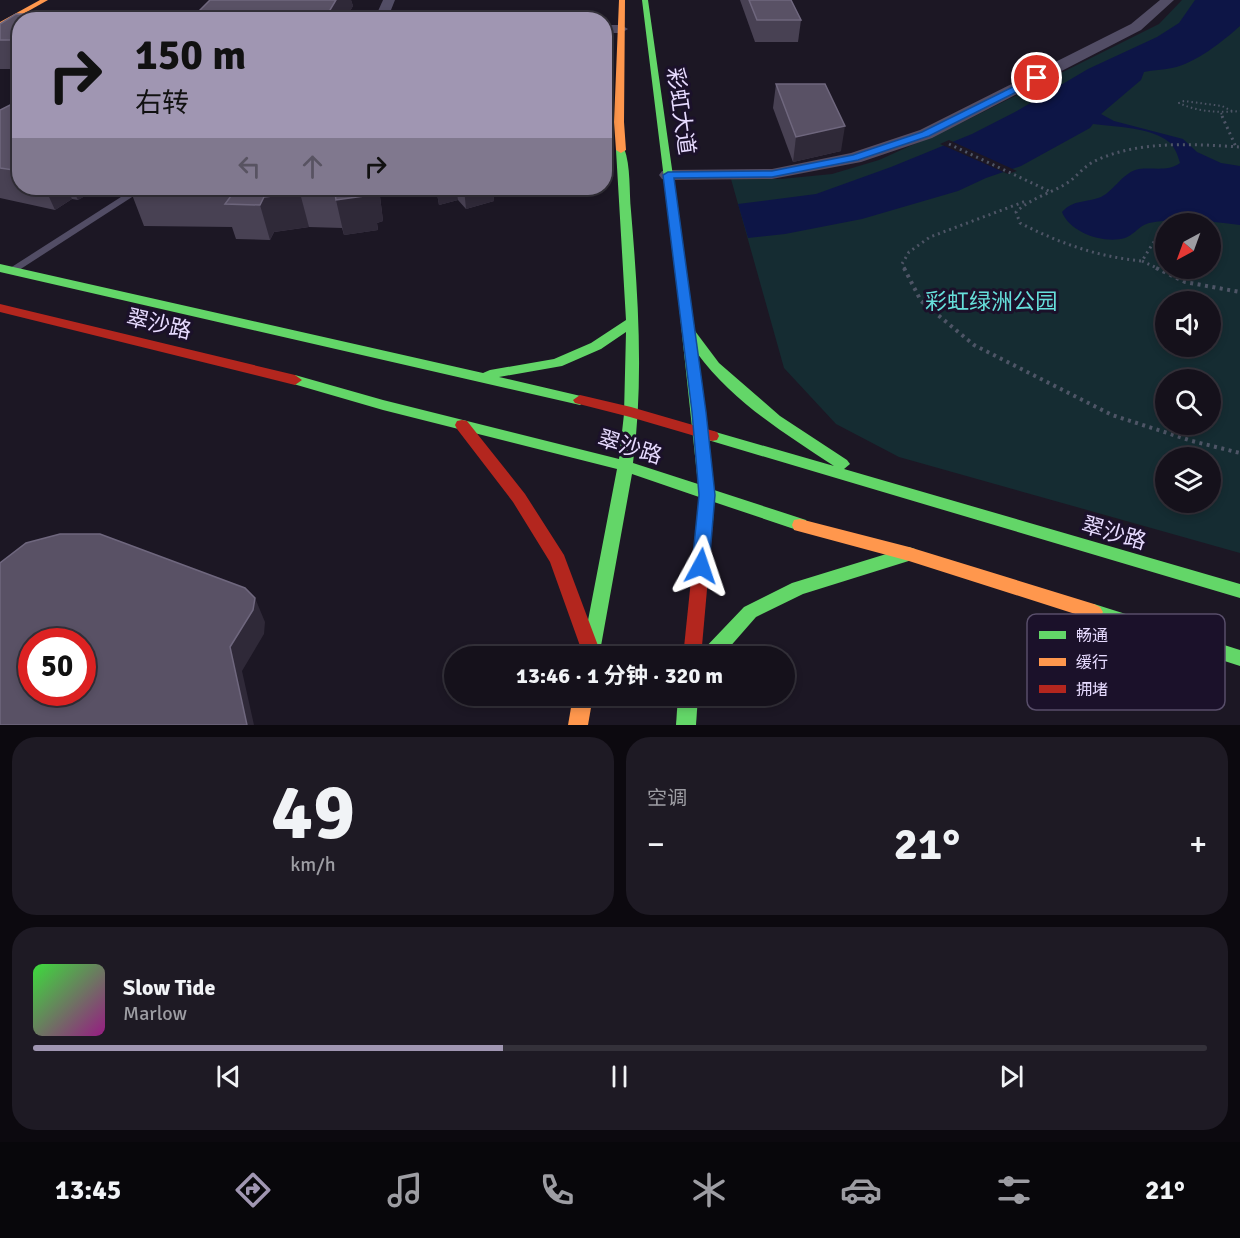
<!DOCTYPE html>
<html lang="zh">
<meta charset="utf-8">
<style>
:root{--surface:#15111b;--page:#1e1a24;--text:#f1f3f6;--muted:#9d9da3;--line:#34313a;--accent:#a096b2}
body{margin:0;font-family:Signika,"Noto Sans SC",sans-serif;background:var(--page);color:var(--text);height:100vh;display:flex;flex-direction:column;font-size:22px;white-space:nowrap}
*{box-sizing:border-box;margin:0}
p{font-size:20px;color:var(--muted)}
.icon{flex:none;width:33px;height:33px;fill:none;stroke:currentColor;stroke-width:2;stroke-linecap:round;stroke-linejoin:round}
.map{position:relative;height:725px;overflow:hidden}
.sheet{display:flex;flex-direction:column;gap:12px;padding:12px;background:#0c090f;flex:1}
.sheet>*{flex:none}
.guide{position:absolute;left:12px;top:12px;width:600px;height:183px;border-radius:24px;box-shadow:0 3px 9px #0003,0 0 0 2px var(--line);background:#a096b2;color:#111;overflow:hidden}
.needle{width:39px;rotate:221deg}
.controls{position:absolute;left:1155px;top:213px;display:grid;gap:12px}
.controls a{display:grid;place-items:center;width:66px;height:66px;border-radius:50%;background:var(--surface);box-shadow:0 3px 9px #0003,0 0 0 2px var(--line);font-size:30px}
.speed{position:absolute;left:18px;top:628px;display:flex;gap:12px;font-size:30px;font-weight:700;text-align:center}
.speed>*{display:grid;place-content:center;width:78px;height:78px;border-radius:50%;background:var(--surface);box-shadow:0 3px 9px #0003,0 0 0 2px var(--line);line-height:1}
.speed .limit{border:9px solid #d22;background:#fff;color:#111}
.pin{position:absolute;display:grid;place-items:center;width:51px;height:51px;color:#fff;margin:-26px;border:3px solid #fff;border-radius:50%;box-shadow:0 2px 6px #0007}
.me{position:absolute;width:66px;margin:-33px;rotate:5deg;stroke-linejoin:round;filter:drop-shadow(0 0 4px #0008)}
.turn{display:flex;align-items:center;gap:21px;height:126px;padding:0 24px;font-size:27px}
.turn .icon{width:78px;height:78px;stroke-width:2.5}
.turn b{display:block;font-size:42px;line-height:51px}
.lanes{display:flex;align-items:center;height:57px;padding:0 24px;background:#0003;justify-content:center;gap:30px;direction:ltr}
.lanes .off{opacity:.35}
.big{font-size:45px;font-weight:700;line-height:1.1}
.sheet .card{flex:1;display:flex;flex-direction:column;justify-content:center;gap:9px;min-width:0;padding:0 21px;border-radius:24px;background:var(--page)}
.sheet .dial{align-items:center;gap:0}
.dial b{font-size:78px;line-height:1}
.song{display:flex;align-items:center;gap:18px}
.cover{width:72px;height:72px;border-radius:9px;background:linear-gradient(135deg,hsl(120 70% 55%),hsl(310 70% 35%))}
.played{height:6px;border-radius:3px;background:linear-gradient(90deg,var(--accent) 40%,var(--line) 40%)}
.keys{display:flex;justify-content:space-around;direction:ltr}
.heat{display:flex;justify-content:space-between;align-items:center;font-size:33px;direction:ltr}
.sheet .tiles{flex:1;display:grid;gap:12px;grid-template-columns:1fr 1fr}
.card:last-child{grid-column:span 2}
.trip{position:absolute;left:444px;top:646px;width:351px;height:60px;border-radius:30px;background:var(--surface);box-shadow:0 3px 9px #0003,0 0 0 2px var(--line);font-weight:700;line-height:60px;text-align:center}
.tabs{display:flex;height:96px;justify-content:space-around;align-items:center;background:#08070b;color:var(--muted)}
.tabs .icon{width:42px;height:42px}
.tabs .on{color:var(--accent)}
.tabs b{font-size:27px;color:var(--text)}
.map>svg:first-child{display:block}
</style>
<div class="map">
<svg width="1240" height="725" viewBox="0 0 1240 725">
<rect width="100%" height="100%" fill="#1c1724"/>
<path fill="#152c32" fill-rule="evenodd" d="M1182 0H1240V553L899 457 836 424 784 368 731 179H781L832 174 879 160 965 121 1159 24ZM1166 224H1210V268H1166ZM1166 302H1210V346H1166ZM1166 380H1210V424H1166ZM1166 458H1210V502H1166Z"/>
<path fill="#0d1546" d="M1195 0H1240V26C1222 42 1196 63 1172 68 1163 70 1153 70 1144 72L1141 80 1101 114 1114 121 1183 139 1197 152 1221 163 1240 166V225C1216 222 1191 219 1166 221 1160 221 1150 222 1144 225 1137 229 1133 235 1125 238 1104 244 1070 233 1062 212 1074 199 1086 203 1101 197 1115 190 1123 172 1139 169 1154 167 1167 172 1180 163 1178 156 1175 147 1169 142 1150 127 1116 127 1093 124L1090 128 1021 166 986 178 958 191 862 219 785 234 748 238 738 204 816 194 891 167 972 134 1015 112 1088 69 1157 37 1179 23Z"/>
<polygon fill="#1c1724" points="949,140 1017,171 1008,174 940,144"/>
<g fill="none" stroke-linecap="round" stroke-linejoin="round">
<g stroke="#4e5566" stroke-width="2" stroke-dasharray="1.5 3" stroke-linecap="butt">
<path d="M1232 111 1222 106 1184 101 1179 103C1198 112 1219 113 1240 111"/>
<polyline points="1221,113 1223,117"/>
</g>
<g stroke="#4e5566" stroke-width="3" stroke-dasharray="2 4" stroke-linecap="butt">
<polyline points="1222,116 1236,147"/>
<polyline points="949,144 1051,192"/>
<path d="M1166 238 1153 243 1142 261C1098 257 1059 243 1020 223L1016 212C1030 199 1048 194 1064 185 1075 179 1082 168 1093 162 1136 140 1194 144 1240 147"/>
<polyline points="1142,261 1159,269"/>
<polyline points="905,269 902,264 909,252 930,237 1026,201"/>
</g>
<g stroke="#4e5566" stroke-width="4" stroke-dasharray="3 4.5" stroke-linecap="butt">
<polyline points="904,268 921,301 974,345 1112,415 1192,441 1240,453"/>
<polyline points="1156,268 1185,282 1240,292"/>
</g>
<polygon fill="#524d65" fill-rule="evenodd" points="135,188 146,188 16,272 12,273 7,270"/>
<g fill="#524d65" fill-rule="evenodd">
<polygon points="383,0 395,0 387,20 374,20"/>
<polygon points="1160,0 1174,0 1141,30 932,138 861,162 772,179 668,180 662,179 659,175 662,171 668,170 772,169 851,153 920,130 1131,24"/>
<polygon points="604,25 621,25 628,29 621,33 604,33"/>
</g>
<g fill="#63d668" fill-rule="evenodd">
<path d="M642 0H648L695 331 719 363 780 416 847 460 850 464 844 469 1240 584V598L708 440 714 490 806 520 808 525 806 530 800 531 714 502 713 522 711 527 705 528 699 527 697 522 699 497 632 474 599 657H581L617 469 383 410 290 383 288 380 295 375 383 400 619 459 624 414 626 332 601 349 562 366 499 377 585 397 587 400 580 405 0 272V264L483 373 490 370 554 359 591 343 626 320 616 150 624 148C631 166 629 192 631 211 638 295 644 379 633 463L698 484 675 268ZM697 353C732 401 785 434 834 466L712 431 707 432Z"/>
<polygon points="909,547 915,549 917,554 915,559 803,594 756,617 721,657 700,657 702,651 744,607 792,583"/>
<polygon points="1094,604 1240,650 1240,666 1088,617 1085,612 1088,607"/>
<polygon points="678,696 698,696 696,725 676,725"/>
</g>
<g fill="#ff974d" fill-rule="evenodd">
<polygon points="40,0 48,0 0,27 0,22"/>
<polygon points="619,0 625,0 624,122 626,150 621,153 616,150 614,122"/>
<polygon points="800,519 909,547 1094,604 1100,607 1103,612 1100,617 1094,620 909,561 794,530 792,525 794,520"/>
<polygon points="573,696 593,696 588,725 568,725"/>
</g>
<g fill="#b3261e" fill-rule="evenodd">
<polygon points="0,304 295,375 302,380 295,385 0,312"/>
<polygon points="580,395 631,407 717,432 719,436 717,440 712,441 630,417 575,403 573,400"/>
<polygon points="462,420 467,421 525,494 564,555 600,651 598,657 584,657 550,562 513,502 457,429 455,425 457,421"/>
<polygon points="705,516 711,517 713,522 701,657 683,657 697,522 699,517"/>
</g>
</g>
<g fill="#484153">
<polygon points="210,0 351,0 353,6 347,16 371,16 372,20 20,20 20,69 0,69 0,24 16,14 195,15"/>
<polygon points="740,0 791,0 801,20 798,42 755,42"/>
<polygon points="776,84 841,151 793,162 773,108"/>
<polygon points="20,100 20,188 99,188 78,200 72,199 55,210 0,198 0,110"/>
<polygon points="379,188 383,221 377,223 378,230 344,235 342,228 309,227 274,232 270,240 236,239 232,227 144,226 131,192"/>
<polygon points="436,188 493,188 494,201 466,209 458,200 439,205"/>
</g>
<g fill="#2f2938">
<polygon points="336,0 351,0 353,6 345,20 324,20"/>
<polygon points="845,126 841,151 793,162 796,137"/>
<polygon points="45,188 67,188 72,199 55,210"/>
<polygon points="72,188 99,188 78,200"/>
<polygon points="370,188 379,188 383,221 377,223 378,230 344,235 336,200"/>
<polygon points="436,188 456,188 458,200 439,205"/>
<polygon points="464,188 493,188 494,201 466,209"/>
<polygon points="300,193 309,227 274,232 270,240 260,205 264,197"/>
<polygon points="255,598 265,622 264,634 242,671 254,725 247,725 230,647"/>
</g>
<g fill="#595165" stroke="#6f677e" stroke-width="1.5" fill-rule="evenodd">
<polygon points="210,0 336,0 324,20 20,20 20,40 0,40 0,24 16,14 195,15"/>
<polygon points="749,0 791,0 801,20 757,20"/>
<polygon points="342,16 371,16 369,20 339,20"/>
<polygon points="420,16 450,16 448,20 419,20"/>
<polygon points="776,84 825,84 845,126 796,137"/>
<polygon points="20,100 20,171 0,168 0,110"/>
<polygon points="136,188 373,188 370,188 371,195 336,200 335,193 300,193 264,197 260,205 225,204 234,192 131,192"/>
<path d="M60 534H100L245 588 255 598 253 610 230 647 247 725H0V563L26 543ZM32 642H82V693H32Z"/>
</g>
<polygon fill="#1a73e8" stroke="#114b97" stroke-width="1.5" points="1037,75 1041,78 1040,80 929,136 858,160 772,177 674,178 706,412 715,495 709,566 707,571 701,573 695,571 692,566 699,495 692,412 663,175 668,172 772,171 853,155 922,132"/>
<g text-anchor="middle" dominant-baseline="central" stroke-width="6" stroke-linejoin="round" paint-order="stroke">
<g font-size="22" fill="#e7dbff" stroke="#1b112a">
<text transform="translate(681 111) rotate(82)">彩虹大道</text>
<text transform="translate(159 324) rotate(13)">翠沙路</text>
<text transform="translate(630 447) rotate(17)">翠沙路</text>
<text transform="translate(1114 533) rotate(16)">翠沙路</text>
</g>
<g font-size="22" fill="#66e0db" stroke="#1b112a">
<text x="991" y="301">彩虹绿洲公园</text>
</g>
</g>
<rect x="1027" y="614" width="198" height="96" rx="9" fill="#1b112a" stroke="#584e6a" stroke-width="1.5"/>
<rect x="1039" y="631" width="27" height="8" fill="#63d668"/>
<rect x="1039" y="658" width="27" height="8" fill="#ff974d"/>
<rect x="1039" y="685" width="27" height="8" fill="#b3261e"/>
<g font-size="16" fill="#e7dbff">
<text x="1076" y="641">畅通</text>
<text x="1076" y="668">缓行</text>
<text x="1076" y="695">拥堵</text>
</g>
</svg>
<div class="controls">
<a><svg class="needle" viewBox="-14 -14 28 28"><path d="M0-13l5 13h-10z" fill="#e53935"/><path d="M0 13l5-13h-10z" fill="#9d9da3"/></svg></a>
<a><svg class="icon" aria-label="sound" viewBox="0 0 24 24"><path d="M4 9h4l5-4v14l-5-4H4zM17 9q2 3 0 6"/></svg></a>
<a><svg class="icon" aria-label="search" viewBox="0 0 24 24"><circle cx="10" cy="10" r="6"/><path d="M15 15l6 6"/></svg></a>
<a><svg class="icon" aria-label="layers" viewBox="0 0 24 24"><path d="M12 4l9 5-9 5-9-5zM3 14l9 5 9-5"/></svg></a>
</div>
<div class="speed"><div class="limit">50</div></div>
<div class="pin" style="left:1037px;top:78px;background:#d93025"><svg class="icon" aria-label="arrive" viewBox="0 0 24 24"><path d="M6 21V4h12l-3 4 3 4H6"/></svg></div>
<svg class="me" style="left:701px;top:566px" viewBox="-20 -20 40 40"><path d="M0-17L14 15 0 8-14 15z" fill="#1a73e8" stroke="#fff" stroke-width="4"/></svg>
<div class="trip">13:46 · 1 分钟 · 320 m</div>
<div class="guide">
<div class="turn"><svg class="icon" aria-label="right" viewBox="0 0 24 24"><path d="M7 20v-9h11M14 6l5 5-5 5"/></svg><div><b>150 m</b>右转</div></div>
<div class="lanes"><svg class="icon off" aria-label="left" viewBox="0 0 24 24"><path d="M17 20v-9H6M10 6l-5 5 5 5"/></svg><svg class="icon off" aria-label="ahead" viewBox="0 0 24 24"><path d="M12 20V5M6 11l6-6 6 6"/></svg><svg class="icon" aria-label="right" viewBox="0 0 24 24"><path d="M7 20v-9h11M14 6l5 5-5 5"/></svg></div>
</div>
</div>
<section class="sheet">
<div class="tiles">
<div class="card dial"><b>49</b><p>km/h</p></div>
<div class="card"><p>空调</p>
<div class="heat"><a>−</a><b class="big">21°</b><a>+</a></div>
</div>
<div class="card">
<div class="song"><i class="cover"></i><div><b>Slow Tide</b><p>Marlow</p></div></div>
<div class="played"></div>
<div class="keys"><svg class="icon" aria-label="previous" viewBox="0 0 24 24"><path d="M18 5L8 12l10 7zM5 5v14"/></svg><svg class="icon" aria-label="pause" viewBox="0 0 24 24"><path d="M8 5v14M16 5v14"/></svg><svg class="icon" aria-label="next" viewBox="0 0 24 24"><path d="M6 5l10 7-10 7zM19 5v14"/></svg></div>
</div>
</div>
</section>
<nav class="tabs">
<b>13:45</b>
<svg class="icon on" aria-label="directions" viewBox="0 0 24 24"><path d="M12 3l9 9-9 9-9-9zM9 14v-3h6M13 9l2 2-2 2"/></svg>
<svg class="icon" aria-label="music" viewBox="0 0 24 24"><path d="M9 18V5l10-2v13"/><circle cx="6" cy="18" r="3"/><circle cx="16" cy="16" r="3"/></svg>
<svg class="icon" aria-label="phone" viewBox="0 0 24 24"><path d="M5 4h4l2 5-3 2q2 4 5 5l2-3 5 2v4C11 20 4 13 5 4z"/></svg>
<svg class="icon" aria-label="climate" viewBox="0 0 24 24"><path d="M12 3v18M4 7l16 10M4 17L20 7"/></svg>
<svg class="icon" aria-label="car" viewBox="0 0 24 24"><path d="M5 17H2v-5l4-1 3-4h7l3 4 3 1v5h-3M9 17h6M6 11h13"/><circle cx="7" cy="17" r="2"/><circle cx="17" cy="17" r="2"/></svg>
<svg class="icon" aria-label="filters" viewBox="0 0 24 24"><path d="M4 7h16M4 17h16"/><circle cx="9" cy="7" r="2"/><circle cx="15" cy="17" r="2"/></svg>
<b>21°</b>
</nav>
